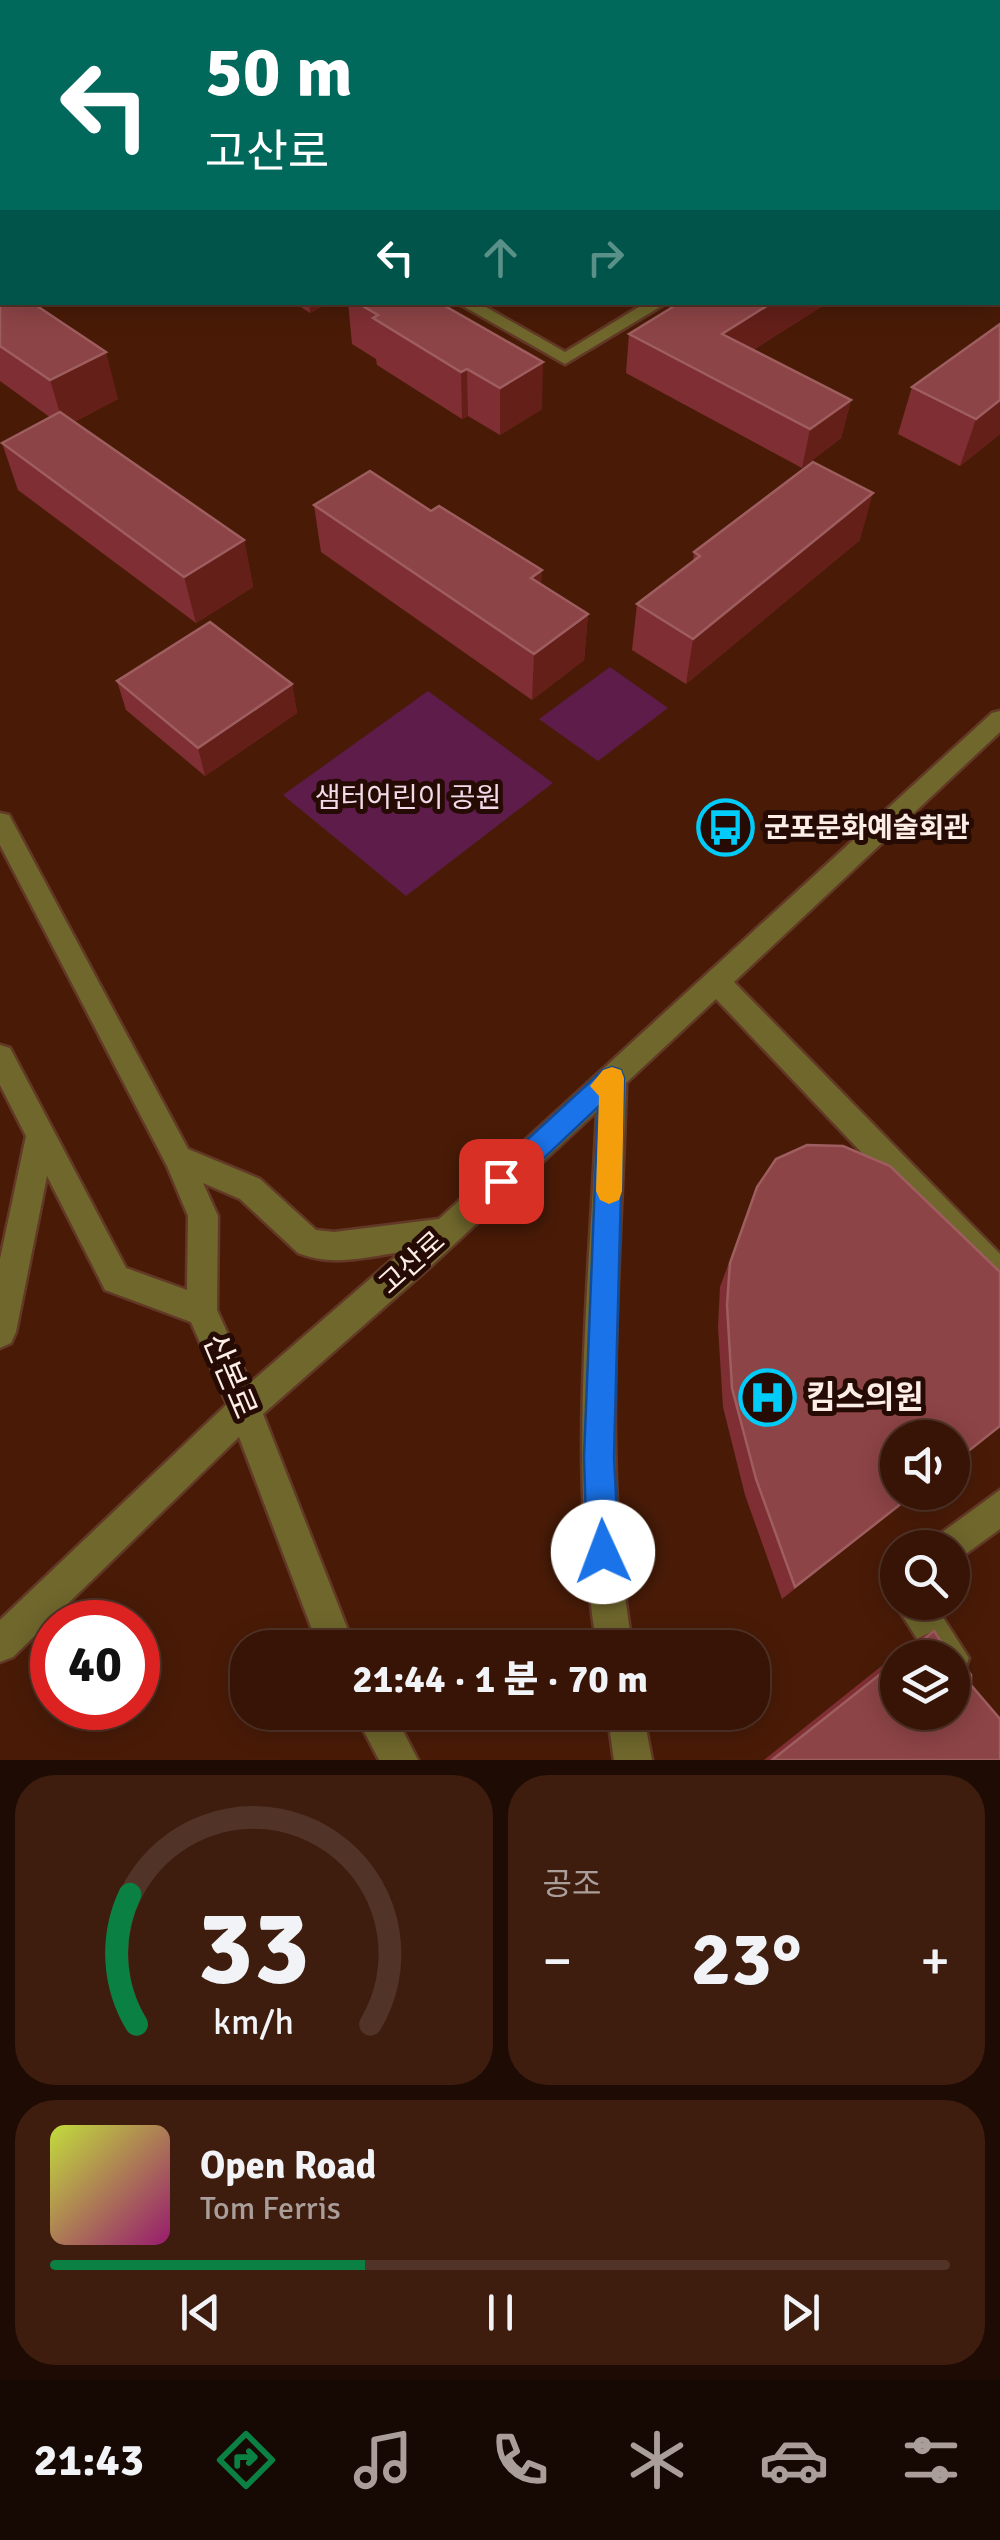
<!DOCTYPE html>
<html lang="ko">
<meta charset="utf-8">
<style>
:root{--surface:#371405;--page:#3e1d0f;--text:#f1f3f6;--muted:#aa9e9a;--line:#513327;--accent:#0b8043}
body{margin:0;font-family:Signika,"Noto Sans KR",sans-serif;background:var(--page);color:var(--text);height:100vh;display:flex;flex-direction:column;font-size:38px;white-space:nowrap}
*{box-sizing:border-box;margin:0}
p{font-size:32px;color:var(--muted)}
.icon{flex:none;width:55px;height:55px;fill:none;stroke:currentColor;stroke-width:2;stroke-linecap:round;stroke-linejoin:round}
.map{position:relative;height:1760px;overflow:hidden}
.panel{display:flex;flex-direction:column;gap:15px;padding:15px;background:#1e0b03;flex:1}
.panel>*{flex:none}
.guide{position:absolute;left:0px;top:0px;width:1000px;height:305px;box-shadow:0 5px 25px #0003,0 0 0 2px var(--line);background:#00695c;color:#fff;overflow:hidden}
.buttons{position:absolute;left:880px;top:1420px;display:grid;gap:20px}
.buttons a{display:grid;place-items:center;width:90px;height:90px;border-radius:50%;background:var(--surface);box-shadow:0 5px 25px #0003,0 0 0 2px var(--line);font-size:50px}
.speed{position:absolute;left:30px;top:1600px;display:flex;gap:20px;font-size:50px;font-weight:700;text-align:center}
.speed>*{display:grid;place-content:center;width:130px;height:130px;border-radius:50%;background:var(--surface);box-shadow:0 5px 25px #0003,0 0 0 2px var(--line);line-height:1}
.speed .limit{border:15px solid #d22;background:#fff;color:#111}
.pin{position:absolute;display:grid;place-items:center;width:85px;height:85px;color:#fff;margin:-42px;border-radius:20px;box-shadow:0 5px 15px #0006}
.me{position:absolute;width:110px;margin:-55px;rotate:358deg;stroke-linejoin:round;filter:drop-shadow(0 0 8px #0008)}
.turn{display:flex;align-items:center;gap:35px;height:210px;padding:0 40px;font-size:45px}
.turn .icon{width:130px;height:130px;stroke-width:2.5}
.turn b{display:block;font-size:70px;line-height:85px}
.lanes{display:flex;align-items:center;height:95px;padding:0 40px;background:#0003;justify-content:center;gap:50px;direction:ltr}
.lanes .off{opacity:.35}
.big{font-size:75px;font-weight:800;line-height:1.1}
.panel .card{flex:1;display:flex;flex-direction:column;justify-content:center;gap:15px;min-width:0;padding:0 35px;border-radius:40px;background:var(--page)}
.panel .dial{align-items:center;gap:0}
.dial svg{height:260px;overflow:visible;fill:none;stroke:var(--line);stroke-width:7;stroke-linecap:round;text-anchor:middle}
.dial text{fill:var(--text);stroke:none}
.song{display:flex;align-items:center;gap:30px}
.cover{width:120px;height:120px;border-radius:15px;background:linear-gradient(135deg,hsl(70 70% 55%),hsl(320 70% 35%))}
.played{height:10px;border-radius:5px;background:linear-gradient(90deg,var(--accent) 35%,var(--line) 35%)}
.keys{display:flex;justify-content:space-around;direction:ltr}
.heat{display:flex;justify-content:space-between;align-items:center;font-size:55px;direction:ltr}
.panel .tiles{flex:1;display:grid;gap:15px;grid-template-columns:1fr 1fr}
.card:last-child{grid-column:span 2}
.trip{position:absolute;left:230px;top:1630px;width:540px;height:100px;border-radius:40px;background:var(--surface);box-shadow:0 5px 25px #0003,0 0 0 2px var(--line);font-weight:800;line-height:100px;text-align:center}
.menu{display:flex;height:160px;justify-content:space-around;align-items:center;background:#160802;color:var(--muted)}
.menu .icon{width:70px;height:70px}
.menu .selected{color:var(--accent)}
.menu b{font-size:45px;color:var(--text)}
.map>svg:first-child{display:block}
</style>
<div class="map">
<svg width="1000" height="1760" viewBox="0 0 1000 1760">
<rect width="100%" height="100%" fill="#491b07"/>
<g fill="#5d1c49">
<polygon points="610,667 668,708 598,761 539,719"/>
<polygon points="428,691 553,783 406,896 283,795"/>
</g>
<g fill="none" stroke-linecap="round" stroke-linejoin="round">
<defs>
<g id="minor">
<polygon points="537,0 551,0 551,1 538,2"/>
<polygon points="2,169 2,179 0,180 0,170"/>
<polygon points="456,302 477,302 565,352 647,302 668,302 565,364"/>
<path d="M1000 711V732L734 982 1000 1254V1291L989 1287 716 999 626 1083C621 1267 600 1467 633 1648H597C568 1471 589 1288 597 1111L431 1266 263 1414 355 1648H319L239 1437 13 1657 0 1662V1620L227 1404 191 1322 105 1290 47 1176 16 1332 11 1343 0 1348V1259L26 1136 0 1085V1045L10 1048 126 1268 187 1290 188 1216 167 1166 0 845V813L9 815 188 1149 260 1179 316 1230 334 1232 439 1219 992 713ZM203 1183 240 1199 298 1253C332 1267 367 1257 401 1252L250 1383 217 1310 218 1216Z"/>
<polygon points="1000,1490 1000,1529 952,1564 952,1548 932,1548 937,1536"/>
<polygon points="898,1592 898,1602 933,1602 969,1658 964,1671 952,1675 952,1658 929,1658 894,1602"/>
<polygon points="354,1712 393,1712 418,1760 379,1760"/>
<polygon points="607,1712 643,1712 652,1760 614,1760"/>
</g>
</defs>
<use href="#minor" stroke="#623826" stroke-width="5"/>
<use href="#minor" fill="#6f672c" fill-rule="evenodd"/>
</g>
<g fill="#7f2f33" fill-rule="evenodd">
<polygon points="0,282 118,399 74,422 244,540 253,587 196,623 18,490 2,443 51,418 0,381"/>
<polygon points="293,302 330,302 310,313"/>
<polygon points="348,302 438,302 542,409 500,435 468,416 462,419 377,365 376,359 352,344"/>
<polygon points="681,302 822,302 821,307 753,350 851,400 841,438 802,468 626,373 629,334"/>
<polygon points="1000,324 1000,434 960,466 898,434 912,387"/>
<polygon points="314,505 541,584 588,614 584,660 532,700 321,552"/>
<polygon points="860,540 686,684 632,650 637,604 693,561 694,552"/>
<polygon points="117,681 292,684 297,713 205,776 126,710"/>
<polygon points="757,1187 898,1492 917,1492 782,1599 745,1495 723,1407 718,1327 720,1287"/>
<path d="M934 1631 947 1651 955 1653 971 1675V1685L1000 1719V1760H764L914 1640ZM898 1658H952V1712H898Z"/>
</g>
<g fill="#641f19">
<polygon points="2,35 2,75 0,79 0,38"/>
<polygon points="309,302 330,302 310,313"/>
<polygon points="773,302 822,302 821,307 716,373 722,334"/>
<polygon points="106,352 118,399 64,427 50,380"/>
<polygon points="543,362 542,409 500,435 500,388"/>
<polygon points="467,369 468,416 462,419 461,372"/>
<polygon points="851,400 841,438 802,468 810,429"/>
<polygon points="1000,400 1000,434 960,466 976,419"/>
<polygon points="873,493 860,540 686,684 693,639"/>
<polygon points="244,540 253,587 196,623 184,577"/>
<polygon points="542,570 540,617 531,578"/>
<polygon points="588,614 584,660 532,700 534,654"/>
<polygon points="292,684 297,713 205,776 198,748"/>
</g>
<g fill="#8d4446" stroke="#9e5e5f" stroke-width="2.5">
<polygon points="0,282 2,284 2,302 31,302 106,352 50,380 0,346"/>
<polygon points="356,302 438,302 543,362 500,388 467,369 461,372 373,318 378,315"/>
<polygon points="681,302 773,302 722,334 851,400 810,429 629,334"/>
<polygon points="1000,324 1000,400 976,419 912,387"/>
<polygon points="60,412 244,540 184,577 2,443"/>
<polygon points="813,462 873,493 693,639 637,604 700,556 694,552"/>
<polygon points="370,471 431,511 439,506 542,570 531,578 588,614 534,654 314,505"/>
<polygon points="210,622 292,684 198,748 117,681"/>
<polygon points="807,1145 843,1146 890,1166 1000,1272 1000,1426 952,1464 952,1438 898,1438 898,1492 916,1492 795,1587 756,1479 732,1388 727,1305 730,1263 757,1187 776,1159"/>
<polygon points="934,1631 947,1651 955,1653 971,1675 971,1685 1000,1719 1000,1760 772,1760 898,1660 898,1712 952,1712 952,1658 900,1658"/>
</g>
<polygon fill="#1a73e8" stroke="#114b97" stroke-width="2.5" points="612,1067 621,1070 624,1078 614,1457 619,1552 614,1563 603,1568 592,1563 587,1552 584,1457 598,1107 510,1190 501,1193 492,1190 488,1181 492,1172 603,1070"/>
<polygon fill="#f59e0b" points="612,1067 621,1070 624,1078 622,1191 619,1200 609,1204 600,1200 596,1191 599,1096 590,1086 603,1070"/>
<defs>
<symbol id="bus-ring" viewBox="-11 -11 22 22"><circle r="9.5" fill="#250b03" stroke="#00cbf9" stroke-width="1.5"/><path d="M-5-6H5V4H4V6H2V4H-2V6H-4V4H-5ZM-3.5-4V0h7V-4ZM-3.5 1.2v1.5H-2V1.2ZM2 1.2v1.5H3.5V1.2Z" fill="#00cbf9"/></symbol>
<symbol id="hospital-ring" viewBox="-11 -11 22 22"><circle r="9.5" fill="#250b03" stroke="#00cbf9" stroke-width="1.5"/><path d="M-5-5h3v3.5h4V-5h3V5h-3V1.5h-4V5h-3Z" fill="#00cbf9"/></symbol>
</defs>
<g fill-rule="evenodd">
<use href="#bus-ring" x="694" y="796" width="63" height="63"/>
<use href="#hospital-ring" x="736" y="1366" width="63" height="63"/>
</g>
<g text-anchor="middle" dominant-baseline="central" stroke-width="10" stroke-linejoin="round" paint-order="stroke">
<g font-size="28" fill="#f1dbe8" stroke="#250b03">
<text x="408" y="798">샘터어린이 공원</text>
</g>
<g font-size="28" font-weight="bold" fill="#fcede7" stroke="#250b03" text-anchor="start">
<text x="764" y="828">군포문화예술회관</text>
</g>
<g font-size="28" fill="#fcede7" stroke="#250b03">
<text transform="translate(412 1263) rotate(-42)">고산로</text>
</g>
<g font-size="32" fill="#fcede7" stroke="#250b03">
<text transform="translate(230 1376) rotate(67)">산본로</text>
</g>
<g font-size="32" font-weight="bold" fill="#fcede7" stroke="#250b03" text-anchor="start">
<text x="806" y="1397">킴스의원</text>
</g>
</g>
</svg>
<div class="buttons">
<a><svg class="icon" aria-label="sound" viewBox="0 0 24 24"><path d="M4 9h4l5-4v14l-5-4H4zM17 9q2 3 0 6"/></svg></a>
<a><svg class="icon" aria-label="search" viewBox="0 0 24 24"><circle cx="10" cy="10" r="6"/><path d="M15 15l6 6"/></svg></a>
<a><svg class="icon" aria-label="layers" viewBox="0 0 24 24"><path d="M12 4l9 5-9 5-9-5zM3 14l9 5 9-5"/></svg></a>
</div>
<div class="speed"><div class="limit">40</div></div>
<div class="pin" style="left:501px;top:1181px;background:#d93025"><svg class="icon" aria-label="arrive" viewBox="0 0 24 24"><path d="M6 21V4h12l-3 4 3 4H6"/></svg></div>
<svg class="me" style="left:603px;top:1552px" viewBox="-20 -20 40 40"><circle r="19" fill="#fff"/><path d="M0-13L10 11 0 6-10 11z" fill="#1a73e8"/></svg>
<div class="trip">21:44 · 1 분 · 70 m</div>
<div class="guide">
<div class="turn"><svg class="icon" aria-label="left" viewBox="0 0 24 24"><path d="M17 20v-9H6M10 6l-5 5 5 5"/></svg><div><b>50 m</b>고산로</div></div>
<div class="lanes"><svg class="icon" aria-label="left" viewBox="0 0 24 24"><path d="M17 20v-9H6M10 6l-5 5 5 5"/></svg><svg class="icon off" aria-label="ahead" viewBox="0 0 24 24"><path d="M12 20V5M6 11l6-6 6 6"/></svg><svg class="icon off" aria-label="right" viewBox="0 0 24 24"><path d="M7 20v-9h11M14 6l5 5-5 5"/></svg></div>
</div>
</div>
<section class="panel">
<div class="tiles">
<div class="card dial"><svg viewBox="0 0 100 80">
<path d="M14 69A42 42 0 1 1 86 69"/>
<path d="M14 69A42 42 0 0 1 12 29" stroke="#0b8043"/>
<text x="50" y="56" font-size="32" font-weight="700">33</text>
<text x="50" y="72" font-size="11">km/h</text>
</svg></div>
<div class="card"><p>공조</p>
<div class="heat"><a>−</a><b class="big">23°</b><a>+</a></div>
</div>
<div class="card">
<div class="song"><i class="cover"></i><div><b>Open Road</b><p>Tom Ferris</p></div></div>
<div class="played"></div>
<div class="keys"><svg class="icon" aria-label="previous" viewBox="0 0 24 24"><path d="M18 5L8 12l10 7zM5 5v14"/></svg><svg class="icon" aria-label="pause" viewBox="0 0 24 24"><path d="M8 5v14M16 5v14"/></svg><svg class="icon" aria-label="next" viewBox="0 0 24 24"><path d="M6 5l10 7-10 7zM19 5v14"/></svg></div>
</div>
</div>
</section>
<nav class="menu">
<b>21:43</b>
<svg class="icon selected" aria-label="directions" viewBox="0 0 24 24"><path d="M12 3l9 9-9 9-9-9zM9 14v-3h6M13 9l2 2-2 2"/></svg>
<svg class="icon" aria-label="music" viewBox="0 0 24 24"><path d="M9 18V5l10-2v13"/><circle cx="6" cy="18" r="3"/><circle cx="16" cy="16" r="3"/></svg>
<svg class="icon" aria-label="phone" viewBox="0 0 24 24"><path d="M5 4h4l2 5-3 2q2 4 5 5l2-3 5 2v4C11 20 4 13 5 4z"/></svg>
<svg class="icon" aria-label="climate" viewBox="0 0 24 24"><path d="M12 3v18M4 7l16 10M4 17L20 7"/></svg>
<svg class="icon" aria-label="car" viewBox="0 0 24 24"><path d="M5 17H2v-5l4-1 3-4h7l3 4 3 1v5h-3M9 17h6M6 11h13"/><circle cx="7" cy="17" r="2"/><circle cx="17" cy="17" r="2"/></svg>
<svg class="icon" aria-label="filters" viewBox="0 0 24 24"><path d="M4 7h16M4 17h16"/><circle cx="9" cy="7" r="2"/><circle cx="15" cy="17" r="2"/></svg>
</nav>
